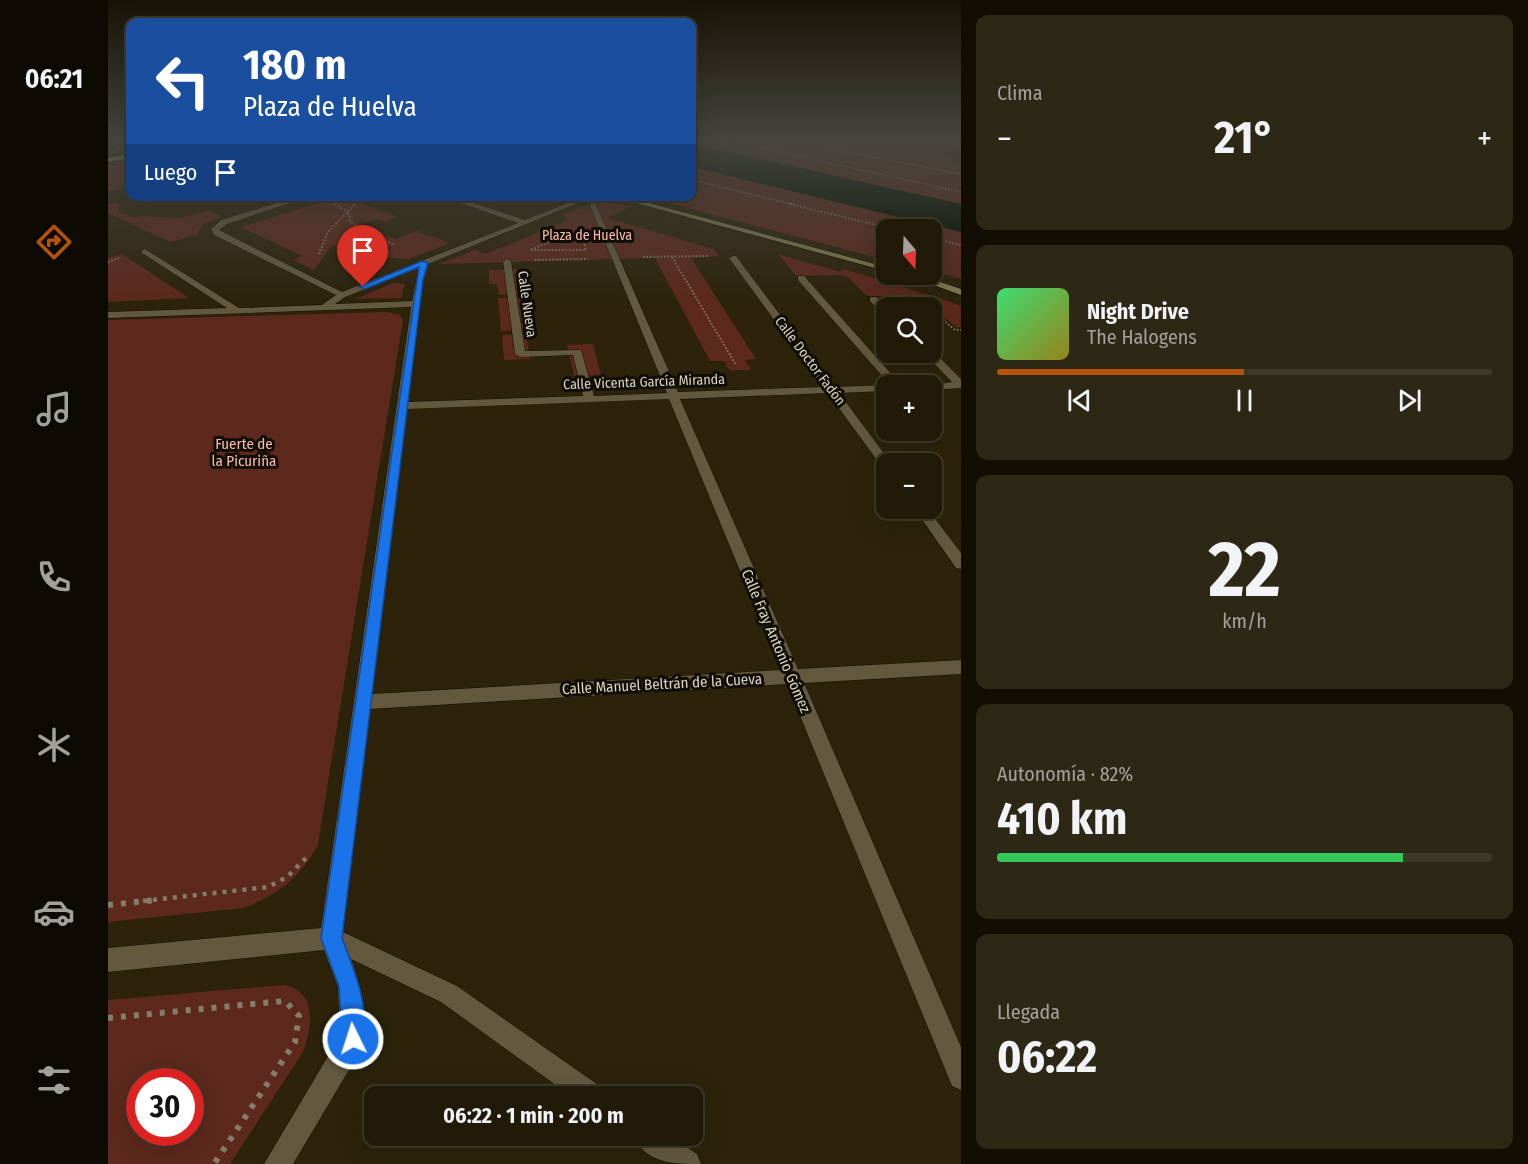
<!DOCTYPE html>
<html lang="es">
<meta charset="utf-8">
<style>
:root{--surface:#211a08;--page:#2d2716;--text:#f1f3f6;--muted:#a2a19c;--line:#3e3829;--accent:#b45309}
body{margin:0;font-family:"Fira Sans Condensed",sans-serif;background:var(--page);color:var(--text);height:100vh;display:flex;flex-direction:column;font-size:22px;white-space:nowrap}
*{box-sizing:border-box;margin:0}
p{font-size:20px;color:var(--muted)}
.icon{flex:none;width:33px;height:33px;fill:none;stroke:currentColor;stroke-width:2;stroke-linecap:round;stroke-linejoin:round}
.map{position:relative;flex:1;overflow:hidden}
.panel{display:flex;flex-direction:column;gap:15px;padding:15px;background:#120e04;width:567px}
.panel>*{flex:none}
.banner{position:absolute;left:18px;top:18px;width:570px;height:183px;border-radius:12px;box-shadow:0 6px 24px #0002,0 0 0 2px var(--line);background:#1a4fa0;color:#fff;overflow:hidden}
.needle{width:39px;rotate:161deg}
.fabs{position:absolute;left:768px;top:219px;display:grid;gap:12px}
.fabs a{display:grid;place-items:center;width:66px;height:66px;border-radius:12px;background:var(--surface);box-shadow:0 6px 24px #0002,0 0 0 2px var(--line);font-size:30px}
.speed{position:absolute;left:18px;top:1068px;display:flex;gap:12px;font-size:30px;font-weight:700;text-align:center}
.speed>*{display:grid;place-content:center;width:78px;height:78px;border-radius:50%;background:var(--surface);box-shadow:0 6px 24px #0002,0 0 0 2px var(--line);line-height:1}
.speed .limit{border:9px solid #d22;background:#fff;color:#111}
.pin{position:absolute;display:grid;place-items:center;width:51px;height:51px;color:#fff;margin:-62px -26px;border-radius:50% 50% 50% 0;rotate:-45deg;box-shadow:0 0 6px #0007}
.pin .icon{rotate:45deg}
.me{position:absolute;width:66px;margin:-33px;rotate:356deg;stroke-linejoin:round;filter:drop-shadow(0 0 4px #0008)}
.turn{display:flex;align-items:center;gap:21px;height:126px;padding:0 18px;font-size:27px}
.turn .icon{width:78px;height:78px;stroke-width:2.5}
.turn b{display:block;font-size:42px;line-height:51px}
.then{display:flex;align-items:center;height:57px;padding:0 18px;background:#0003;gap:12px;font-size:22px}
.big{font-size:45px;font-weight:700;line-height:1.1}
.panel .widget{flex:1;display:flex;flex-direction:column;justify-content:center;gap:9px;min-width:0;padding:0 21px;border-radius:12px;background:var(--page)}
.panel .dial{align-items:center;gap:0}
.dial b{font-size:78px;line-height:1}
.song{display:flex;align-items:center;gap:18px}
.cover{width:72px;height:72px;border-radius:9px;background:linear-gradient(135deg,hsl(140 70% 55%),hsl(50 70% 35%))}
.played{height:6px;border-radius:3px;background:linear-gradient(90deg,var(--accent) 50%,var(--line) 50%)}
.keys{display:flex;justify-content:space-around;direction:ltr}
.heat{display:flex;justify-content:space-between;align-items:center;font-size:33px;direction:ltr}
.charge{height:9px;border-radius:4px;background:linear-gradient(90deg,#34c759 82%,var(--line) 0)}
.trip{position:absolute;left:256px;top:1086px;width:339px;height:60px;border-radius:12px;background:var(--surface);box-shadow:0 6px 24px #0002,0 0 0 2px var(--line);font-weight:700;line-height:60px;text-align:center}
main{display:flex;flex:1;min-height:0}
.dock{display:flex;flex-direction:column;width:108px;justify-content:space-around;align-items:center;background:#0d0a03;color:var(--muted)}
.dock .icon{width:42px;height:42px}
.dock .current{color:var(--accent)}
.dock b{font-size:27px;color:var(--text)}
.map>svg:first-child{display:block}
</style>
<main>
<nav class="dock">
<b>06:21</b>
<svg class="icon current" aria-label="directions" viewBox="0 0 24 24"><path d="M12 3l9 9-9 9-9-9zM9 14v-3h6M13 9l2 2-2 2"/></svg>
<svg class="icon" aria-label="music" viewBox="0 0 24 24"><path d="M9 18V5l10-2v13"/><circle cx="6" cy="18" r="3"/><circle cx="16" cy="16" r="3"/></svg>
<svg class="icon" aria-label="phone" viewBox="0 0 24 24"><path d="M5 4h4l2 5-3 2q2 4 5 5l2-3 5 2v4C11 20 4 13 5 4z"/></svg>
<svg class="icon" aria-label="climate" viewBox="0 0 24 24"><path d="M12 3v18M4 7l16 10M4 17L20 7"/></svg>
<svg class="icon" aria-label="car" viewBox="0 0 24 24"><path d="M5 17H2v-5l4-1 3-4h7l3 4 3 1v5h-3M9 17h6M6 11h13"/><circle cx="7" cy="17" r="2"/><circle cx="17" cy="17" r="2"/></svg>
<svg class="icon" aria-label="filters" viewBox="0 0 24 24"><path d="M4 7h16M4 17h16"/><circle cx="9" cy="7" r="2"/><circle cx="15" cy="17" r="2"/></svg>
</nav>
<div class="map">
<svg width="853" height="1164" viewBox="0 0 853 1164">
<rect width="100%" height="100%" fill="#2c230a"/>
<g fill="#5c291c" fill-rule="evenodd">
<polygon points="584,139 853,139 853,149 829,154 848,160 844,162 853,164 853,204 584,144"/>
<polygon points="22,160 22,188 0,191 0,164"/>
<polygon points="584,167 853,232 853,279 824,271 824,230 778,230 778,260 537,197 584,196"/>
<path d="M229 197H288C274 201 265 198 252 203L290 217 277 222 268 219 252 225 288 239 309 231 342 243 301 259 277 258 281 247 223 246 206 270 185 260 194 256 133 227Z"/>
<polygon points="491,202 524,206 499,218 606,249 611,256 583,258 648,359 637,360 643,370 621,370 616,361 602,361 547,258 331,264 367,250 378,254 460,220 453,214"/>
<polygon points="10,203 11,212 27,218 32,216 72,218 100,211 115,217 96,224 88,235 62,242 0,213 0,204"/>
<polygon points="14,254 81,298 0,302 0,258"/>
<polygon points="670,254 732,272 736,269 840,301 853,306 853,327 848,327 810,296 759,296 741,278 735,275 688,276"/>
<polygon points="409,269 412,294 391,295 389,284 381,284 381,270"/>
<polygon points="285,283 297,284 293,298 248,299"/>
<polygon points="412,297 417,330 393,331 390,298"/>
<path d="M279 312 292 315 295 320 210 844C194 877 169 895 136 908L0 922V320Z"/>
<polygon points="418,334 422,359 396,360 394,335"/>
<polygon points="485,344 493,375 466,376 459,345"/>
<path d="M175 985C210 990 204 1028 195 1052L122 1164H0V1000ZM32 1082H82V1132H32Z"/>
</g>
<polygon fill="#001000" points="584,144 853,204 853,232 584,167"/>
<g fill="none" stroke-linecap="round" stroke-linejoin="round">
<defs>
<polygon id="lane" points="19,139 22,139 22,142 15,149 3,153 3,151"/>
<g id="street">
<path d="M192 196H204L119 224 111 230 234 292 410 223 333 196H344L417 220 477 196H487L320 264 315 280 300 402 475 396 465 355 412 357 407 354 395 261 399 259 403 261 417 351 473 350 486 396 559 393 482 205 485 203 488 205 570 392 715 387 621 258 625 256H628L726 387 778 385 781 386H778V391L731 393 784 464H778V468L774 467 720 393 572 399 690 669 853 660V674L696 683 853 1047V1090L844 1086 679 684 262 709 235 932 349 986 493 1087 497 1096H463L333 1002 243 959C252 983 264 1023 254 1048L185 1164H156L232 1036 230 987 216 950 0 972V948L213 928 303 307 0 318V312L119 308 34 253 33 251 37 249 131 308 214 305 228 295 106 235 103 229 113 220ZM311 268 304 301 227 304 237 297ZM561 399 673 670 264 694 299 409Z"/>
<polygon points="690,276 696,276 794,386 783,386 690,280"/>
<polygon points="762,297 768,297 779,308 778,315 775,314 762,301"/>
<polygon points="824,350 853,379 853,388 824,390 824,386 820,386 844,382 815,352 824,352"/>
<polygon points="806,508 819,508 853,553 853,569 848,568"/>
<path d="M526 1136H562L589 1154 593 1164C566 1164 538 1164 526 1136Z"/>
</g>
<g id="secondary">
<polygon points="502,196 515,196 778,267 778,271"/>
<polygon points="795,274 809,274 853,289 853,295"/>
</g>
<polygon id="highway" points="22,154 22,158 0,162 0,158"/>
</defs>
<use href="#lane" stroke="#140c00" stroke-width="1"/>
<use href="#street" stroke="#140c00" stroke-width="1"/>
<use href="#secondary" stroke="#140c00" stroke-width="1"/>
<use href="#highway" stroke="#140c00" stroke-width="2"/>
<g stroke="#847d69" stroke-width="1.5" stroke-dasharray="1.5 1.5" stroke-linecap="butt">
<polyline points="590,139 645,146 853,192"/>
<polyline points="671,139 853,174"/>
<polyline points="584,180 688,205"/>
<polyline points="224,202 229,205"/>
<polyline points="246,205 255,196"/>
</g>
<g stroke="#847d69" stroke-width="2" stroke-dasharray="1.5 2" stroke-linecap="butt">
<polyline points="227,204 241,213"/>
<polyline points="682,204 789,230"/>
<polyline points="241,213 242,222 259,233 287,245"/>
<polygon points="465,232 473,232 478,250 422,250"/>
<polyline points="824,238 853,245"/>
<polyline points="211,254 220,232 247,204"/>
<polyline points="535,257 600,256"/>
<polyline points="564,257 628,365"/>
<polyline points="427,260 480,259"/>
<polyline points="0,262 11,258"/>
<polyline points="827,313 847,330 853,330"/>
</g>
<polyline stroke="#847d69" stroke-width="4.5" stroke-dasharray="4 6" stroke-linecap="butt" points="35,901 160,887 179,877 198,858"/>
<g stroke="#847d69" stroke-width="6" stroke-dasharray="5 8" stroke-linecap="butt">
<polyline points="0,905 48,900"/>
<polyline points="0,1018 177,1001 191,1016 187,1042 106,1164"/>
</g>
<use href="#lane" fill="#63593f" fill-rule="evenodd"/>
<use href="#street" fill="#63593f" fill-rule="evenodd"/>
<use href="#secondary" fill="#7c7950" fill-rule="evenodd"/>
<use href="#highway" fill="#b8c479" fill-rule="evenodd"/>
</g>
<linearGradient id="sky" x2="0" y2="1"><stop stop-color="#181306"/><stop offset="0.46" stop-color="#45453e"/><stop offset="1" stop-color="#45453e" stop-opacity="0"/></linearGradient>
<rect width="853" height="301" fill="url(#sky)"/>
<path fill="#1a73e8" stroke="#114b97" stroke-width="1.5" d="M314 261 320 263 315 280 234 938C245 967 266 1017 253 1047L245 1050 237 1047 234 1039 231 987 213 938 311 267 257 289 251 287Z"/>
<g text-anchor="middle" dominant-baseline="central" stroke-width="6" stroke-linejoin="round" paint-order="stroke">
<g font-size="14" fill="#f9bcab" stroke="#110d04">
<text x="479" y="235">Plaza de Huelva</text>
</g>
<g font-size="14" fill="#d9d4c5" stroke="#110d04">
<text transform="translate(419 304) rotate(82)">Calle Nueva</text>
<text transform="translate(702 361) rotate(53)">Calle Doctor Fadón</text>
<text transform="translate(536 382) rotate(-2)">Calle Vicenta García Miranda</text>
</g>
<g font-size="15" fill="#f9bcab" stroke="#110d04">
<text x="136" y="444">Fuerte de<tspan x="136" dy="17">la Picuriña</tspan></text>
</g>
<g font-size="15" fill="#d9d4c5" stroke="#110d04">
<text transform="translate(668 641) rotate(67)">Calle Fray Antonio Gómez</text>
<text transform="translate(554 684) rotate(-3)">Calle Manuel Beltrán de la Cueva</text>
</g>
</g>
</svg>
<div class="fabs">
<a><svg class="needle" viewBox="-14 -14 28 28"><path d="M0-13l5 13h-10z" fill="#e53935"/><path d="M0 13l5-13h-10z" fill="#a2a19c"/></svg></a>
<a><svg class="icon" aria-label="search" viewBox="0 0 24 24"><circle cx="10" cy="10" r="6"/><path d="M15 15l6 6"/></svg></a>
<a>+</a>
<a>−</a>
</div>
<div class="speed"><div class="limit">30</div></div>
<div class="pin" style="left:255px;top:287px;background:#d93025"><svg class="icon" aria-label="arrive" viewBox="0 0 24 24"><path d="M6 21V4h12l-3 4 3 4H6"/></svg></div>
<svg class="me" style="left:245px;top:1039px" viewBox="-20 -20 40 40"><circle r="17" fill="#1a73e8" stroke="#fff" stroke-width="3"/><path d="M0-11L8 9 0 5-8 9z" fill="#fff"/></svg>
<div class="trip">06:22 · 1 min · 200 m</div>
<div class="banner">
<div class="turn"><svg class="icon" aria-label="left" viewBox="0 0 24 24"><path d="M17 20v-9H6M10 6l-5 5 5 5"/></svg><div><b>180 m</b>Plaza de Huelva</div></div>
<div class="then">Luego<svg class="icon" aria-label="arrive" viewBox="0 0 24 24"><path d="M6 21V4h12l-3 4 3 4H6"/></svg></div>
</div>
</div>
<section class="panel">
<div class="widget"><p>Clima</p>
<div class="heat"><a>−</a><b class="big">21°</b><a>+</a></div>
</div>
<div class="widget">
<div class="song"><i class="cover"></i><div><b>Night Drive</b><p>The Halogens</p></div></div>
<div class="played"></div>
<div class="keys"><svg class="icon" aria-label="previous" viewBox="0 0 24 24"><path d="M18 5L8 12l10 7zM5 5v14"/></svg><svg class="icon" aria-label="pause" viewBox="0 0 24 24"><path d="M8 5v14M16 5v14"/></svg><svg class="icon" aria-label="next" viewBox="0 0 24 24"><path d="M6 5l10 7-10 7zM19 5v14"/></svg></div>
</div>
<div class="widget dial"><b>22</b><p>km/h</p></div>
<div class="widget"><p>Autonomía · 82%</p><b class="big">410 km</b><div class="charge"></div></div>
<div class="widget"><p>Llegada</p><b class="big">06:22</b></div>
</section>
</main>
